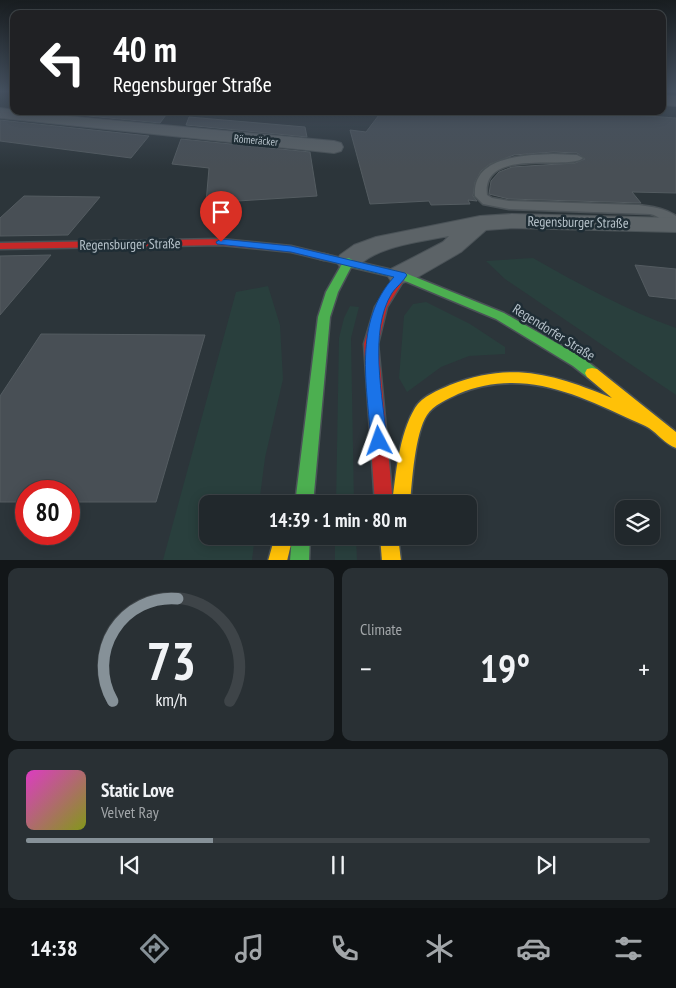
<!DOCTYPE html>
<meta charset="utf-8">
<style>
:root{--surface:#21282c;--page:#293034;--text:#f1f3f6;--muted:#a2a6a9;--line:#3e4448;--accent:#869198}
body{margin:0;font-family:"PT Sans Narrow",sans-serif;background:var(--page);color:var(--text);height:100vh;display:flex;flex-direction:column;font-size:19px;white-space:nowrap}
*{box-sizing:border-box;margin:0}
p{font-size:16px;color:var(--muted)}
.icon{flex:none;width:28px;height:28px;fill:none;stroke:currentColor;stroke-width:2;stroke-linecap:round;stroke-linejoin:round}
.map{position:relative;height:560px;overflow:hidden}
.details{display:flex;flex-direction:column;gap:8px;padding:8px;background:#121618;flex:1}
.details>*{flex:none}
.banner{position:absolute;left:10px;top:10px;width:656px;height:105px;border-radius:10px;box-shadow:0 2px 12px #0003,0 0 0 1px var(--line);background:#202124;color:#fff;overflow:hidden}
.buttons{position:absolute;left:615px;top:500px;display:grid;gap:10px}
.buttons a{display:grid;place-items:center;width:45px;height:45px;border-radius:10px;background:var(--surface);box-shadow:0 2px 12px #0003,0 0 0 1px var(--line);font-size:25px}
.speed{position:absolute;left:15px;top:480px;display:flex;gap:10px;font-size:25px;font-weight:700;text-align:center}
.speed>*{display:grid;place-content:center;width:65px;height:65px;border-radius:50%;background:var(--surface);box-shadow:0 2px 12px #0003,0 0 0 1px var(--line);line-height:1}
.speed .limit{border:8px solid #d22;background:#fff;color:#111}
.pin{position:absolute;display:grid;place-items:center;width:42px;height:42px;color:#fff;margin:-51px -21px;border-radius:50% 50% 50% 0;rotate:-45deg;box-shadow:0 0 5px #0007}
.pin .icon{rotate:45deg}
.me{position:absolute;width:55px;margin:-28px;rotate:356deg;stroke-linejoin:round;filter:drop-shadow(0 0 4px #0008)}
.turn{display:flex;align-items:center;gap:18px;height:105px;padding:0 20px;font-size:22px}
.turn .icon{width:65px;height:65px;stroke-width:2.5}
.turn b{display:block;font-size:35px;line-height:42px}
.big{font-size:38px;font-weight:700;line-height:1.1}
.details .widget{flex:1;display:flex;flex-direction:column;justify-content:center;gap:8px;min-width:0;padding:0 18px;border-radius:10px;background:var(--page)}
.details .dial{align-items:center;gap:0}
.dial svg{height:130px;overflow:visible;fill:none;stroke:var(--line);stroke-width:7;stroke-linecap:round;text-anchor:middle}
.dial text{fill:var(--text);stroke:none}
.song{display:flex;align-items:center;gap:15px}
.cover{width:60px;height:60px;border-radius:8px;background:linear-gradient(135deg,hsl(310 70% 55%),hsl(70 70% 35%))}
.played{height:5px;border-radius:2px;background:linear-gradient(90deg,var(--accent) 30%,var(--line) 30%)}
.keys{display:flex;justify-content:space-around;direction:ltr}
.heat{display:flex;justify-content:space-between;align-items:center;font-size:28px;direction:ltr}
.details .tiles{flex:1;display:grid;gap:8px;grid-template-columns:1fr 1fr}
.widget:last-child{grid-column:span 2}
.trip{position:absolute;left:199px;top:495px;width:278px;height:50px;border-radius:10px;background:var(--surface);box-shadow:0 2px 12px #0003,0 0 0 1px var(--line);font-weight:700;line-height:50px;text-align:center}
.menu{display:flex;height:80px;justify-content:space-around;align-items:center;background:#0d1012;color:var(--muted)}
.menu .icon{width:35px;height:35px}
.menu .on{color:var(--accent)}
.menu b{font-size:22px;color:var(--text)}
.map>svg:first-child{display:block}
</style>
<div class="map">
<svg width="676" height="561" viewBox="0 0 676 561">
<rect width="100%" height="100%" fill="#2c353a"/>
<g fill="#293f3d">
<path d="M533 258C579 284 626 310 676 328V395L505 279 486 261Z"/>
<polygon points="268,286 280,325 283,379 265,458 259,504 208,504 208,536 255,536 252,560 163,560 236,292"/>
<polygon points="426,302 470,324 505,347 505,354 469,356 441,367 407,392 399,378 404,316 413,304"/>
<polygon points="350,306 359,307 351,338 354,504 336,504 339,338 344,318"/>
<polygon points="335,536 356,536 357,560 335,560"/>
</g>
<g fill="#484f55" stroke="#545c61">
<polygon points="37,111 120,111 166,115 160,123"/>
<polygon points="382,111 576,111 676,118 676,193 632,192 641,203 509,199 489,194 491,181 499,172 512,167 575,163 585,159 577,153 553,152 514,155 490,164 481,171 475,182 473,196 477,201 468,200 470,204 431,205 429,201 370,204 350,130 366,132"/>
<polygon points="189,117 305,127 307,137 186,125"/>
<polygon points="0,120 149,136 131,158 0,141"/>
<polygon points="181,139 310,152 317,196 206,203 209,168 172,164"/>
<polygon points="24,196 100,197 68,235 0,236 0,218"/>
<polygon points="51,255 0,315 0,256"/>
<polygon points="635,265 676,269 676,299 649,296"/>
<polygon points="41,334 205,335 156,502 69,502 69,491 26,491 26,502 0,502 0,396"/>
</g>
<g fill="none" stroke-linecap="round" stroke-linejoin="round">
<defs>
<path id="lane" d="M553 154 577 155 583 158C569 171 481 146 487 195L492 198 509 201 639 205C652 207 665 208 676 216V228C666 226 661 216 650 214L509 209 483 204 475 196C472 156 524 155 553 154Z"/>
<g id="street">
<polygon points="662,95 676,96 676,106 662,105"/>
<polygon points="0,108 14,110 14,111 334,141 341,143 343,147 341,151 334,153 0,118"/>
<path d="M512 214 676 218V232L512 228 486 230 461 252 411 281 401 283 391 281 387 275 391 269 443 242 449 236C424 241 397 244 374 255 359 262 359 271 340 267L336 261 340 255 354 245 376 237 480 216Z"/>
</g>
<g id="fast">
<polygon points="324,254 345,259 349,258 354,261 405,273 504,313 583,358 597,369 599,373 597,377 592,378 587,377 573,366 496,319 398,278 351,267 338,292 330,317 313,504 295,504 318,317 326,292 342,264 320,259 319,257 320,255"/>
<polygon points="292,536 310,536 309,561 290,561"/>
</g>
<g id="slow">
<path d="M592 368 597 369 676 432V448C665 444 658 434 649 428 644 425 637 422 632 420 574 393 521 368 458 394 448 399 433 405 427 415 415 433 412 481 410 504H392C396 473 399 435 415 408 422 396 439 390 450 385 512 361 553 374 612 398L587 377 585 373 587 369Z"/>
<polygon points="275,536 293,536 287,561 268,561"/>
<polygon points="380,536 398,536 401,561 382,561"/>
</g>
<g id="jam">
<polygon points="221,239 291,246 328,255 329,257 324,260 291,252 221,245 0,249 0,243"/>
<polygon points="401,272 407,275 387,307 378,344 393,504 375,504 364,344 375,307 397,273"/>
</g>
</defs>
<use href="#lane" stroke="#4a5257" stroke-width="3"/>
<use href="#street" stroke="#4a5257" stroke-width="2"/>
<use href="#fast" stroke="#4a5257" stroke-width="3"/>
<use href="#slow" stroke="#4a5257" stroke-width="3"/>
<use href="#jam" stroke="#4a5257" stroke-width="3"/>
<use href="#lane" fill="#5c6367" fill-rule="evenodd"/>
<use href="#street" fill="#5c6367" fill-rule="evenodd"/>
<use href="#fast" fill="#4caf50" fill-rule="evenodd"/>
<use href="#slow" fill="#ffc107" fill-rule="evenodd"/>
<use href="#jam" fill="#c62828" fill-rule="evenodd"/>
</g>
<linearGradient id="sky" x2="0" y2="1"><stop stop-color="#181d20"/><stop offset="0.54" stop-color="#455160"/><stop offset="1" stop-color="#455160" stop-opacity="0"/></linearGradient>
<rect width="676" height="169" fill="url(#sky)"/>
<path fill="#1a73e8" stroke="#114b97" d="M221 239 291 246 405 273 407 275C403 282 396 287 392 293 368 331 383 398 387 441L384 446 379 448 373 446 371 441C367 385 353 322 394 277L291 252 217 244 216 242Z"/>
<g text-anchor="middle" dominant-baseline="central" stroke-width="5" stroke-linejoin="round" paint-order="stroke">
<g font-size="11" fill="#b6c2ca" stroke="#1f2d35">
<text transform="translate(256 140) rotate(5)">Römeräcker</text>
</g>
<g font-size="14" fill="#b6c2ca" stroke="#1f2d35">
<text transform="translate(578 222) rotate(1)">Regensburger Straße</text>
<text transform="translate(130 244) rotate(-1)">Regensburger Straße</text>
<text transform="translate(554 332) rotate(32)">Regendorfer Straße</text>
</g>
</g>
</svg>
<div class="buttons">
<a><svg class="icon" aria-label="layers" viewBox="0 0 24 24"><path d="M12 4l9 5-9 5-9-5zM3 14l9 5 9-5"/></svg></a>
</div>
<div class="speed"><div class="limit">80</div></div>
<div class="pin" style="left:221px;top:242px;background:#d93025"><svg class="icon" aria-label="arrive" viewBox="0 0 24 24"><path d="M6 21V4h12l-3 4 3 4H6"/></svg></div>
<svg class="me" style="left:379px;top:441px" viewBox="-20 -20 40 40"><path d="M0-17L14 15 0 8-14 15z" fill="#1a73e8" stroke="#fff" stroke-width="4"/></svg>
<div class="trip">14:39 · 1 min · 80 m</div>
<div class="banner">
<div class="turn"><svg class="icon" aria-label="left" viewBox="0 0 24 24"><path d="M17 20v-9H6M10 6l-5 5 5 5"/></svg><div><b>40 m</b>Regensburger Straße</div></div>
</div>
</div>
<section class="details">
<div class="tiles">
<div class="widget dial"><svg viewBox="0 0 100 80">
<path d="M14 69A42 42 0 1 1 86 69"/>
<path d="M14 69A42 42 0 0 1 54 6" stroke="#869198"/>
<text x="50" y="56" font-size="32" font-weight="700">73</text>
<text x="50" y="72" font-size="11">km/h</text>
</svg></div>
<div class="widget"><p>Climate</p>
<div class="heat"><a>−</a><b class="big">19°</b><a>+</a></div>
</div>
<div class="widget">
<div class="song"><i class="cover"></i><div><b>Static Love</b><p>Velvet Ray</p></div></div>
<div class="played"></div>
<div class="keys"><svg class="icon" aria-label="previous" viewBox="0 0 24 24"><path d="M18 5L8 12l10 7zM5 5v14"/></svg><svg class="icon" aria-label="pause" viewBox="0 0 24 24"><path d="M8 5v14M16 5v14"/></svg><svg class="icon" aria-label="next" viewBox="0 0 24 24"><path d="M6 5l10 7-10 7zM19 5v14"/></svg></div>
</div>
</div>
</section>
<nav class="menu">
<b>14:38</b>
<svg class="icon on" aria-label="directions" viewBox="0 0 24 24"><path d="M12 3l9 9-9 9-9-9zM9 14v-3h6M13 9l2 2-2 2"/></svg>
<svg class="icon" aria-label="music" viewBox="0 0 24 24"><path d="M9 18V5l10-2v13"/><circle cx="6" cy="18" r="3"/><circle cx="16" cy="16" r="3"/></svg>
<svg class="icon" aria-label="phone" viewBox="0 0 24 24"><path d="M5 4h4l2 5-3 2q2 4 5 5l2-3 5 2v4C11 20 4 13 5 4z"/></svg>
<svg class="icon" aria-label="climate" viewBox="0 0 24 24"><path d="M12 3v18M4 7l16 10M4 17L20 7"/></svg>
<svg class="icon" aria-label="car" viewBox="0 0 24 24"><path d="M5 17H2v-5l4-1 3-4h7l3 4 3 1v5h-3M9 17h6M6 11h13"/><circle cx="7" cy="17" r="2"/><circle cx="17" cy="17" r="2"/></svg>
<svg class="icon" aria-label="filters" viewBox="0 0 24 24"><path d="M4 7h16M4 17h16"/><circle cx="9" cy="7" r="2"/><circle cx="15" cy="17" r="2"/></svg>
</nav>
